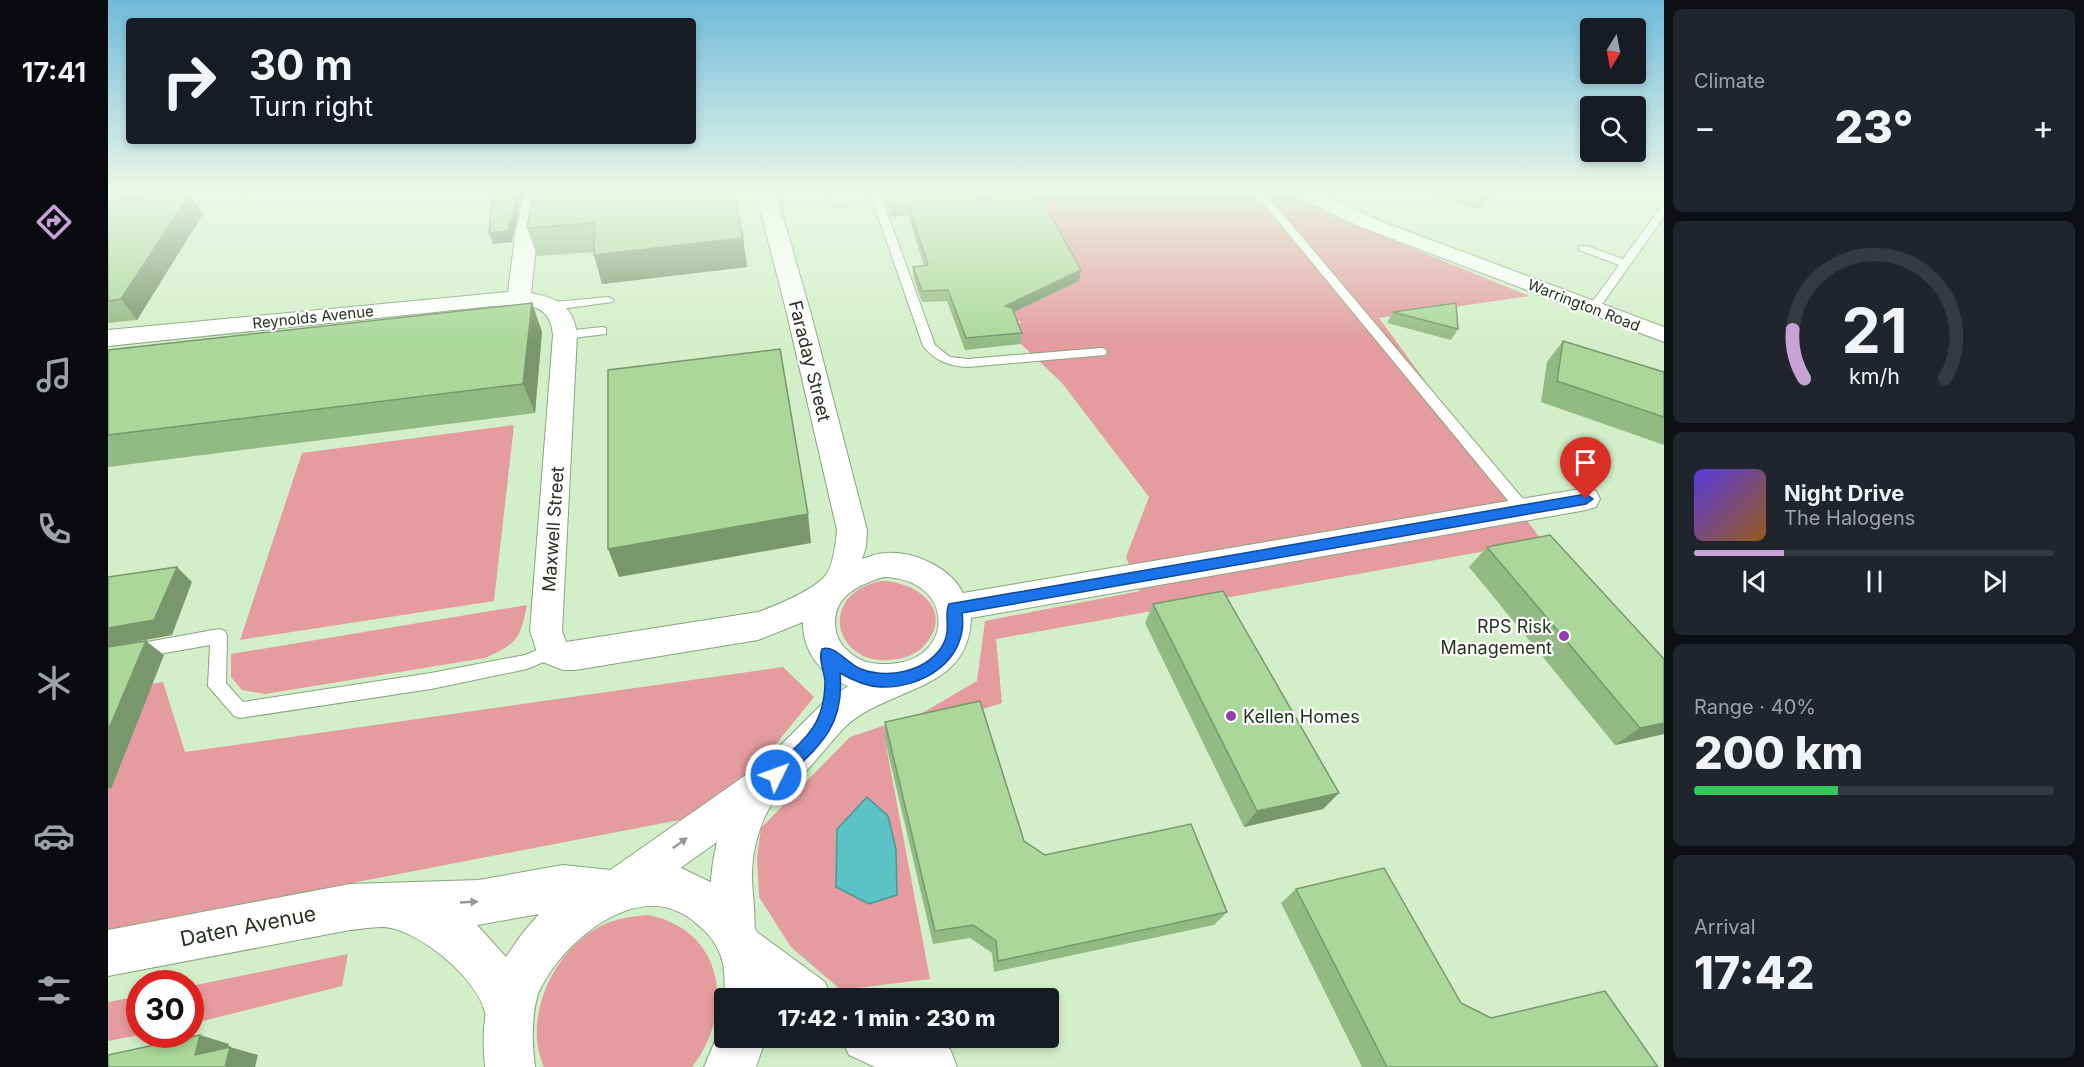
<!DOCTYPE html>
<meta charset="utf-8">
<style>
:root{--surface:#171b24;--page:#20242c;--text:#f1f3f6;--muted:#9ea1a6;--line:#363941;--accent:#c7a2d5}
body{margin:0;font-family:Inter,sans-serif;background:var(--page);color:var(--text);height:100vh;display:flex;flex-direction:column;font-size:22px;white-space:nowrap}
*{box-sizing:border-box;margin:0}
p{font-size:20px;color:var(--muted)}
.icon{flex:none;width:33px;height:33px;fill:none;stroke:currentColor;stroke-width:2;stroke-linecap:round;stroke-linejoin:round}
.map{position:relative;flex:1;overflow:hidden}
.panel{display:flex;flex-direction:column;gap:9px;padding:9px;background:#0d0f14;width:420px}
.panel>*{flex:none}
.hud{position:absolute;left:18px;top:18px;width:570px;height:126px;border-radius:6px;box-shadow:0 3px 9px #0003;background:#171b24;color:var(--text);overflow:hidden}
.needle{width:39px;rotate:190deg}
.controls{position:absolute;left:1472px;top:18px;display:grid;gap:12px}
.controls a{display:grid;place-items:center;width:66px;height:66px;border-radius:6px;background:var(--surface);box-shadow:0 3px 9px #0003;font-size:30px}
.speed{position:absolute;left:18px;top:970px;display:flex;gap:12px;font-size:30px;font-weight:700;text-align:center}
.speed>*{display:grid;place-content:center;width:78px;height:78px;border-radius:50%;background:var(--surface);box-shadow:0 3px 9px #0003;line-height:1}
.speed .limit{border:9px solid #d22;background:#fff;color:#111}
.pin{position:absolute;display:grid;place-items:center;width:51px;height:51px;color:#fff;margin:-62px -26px;border-radius:50% 50% 50% 0;rotate:-45deg;box-shadow:0 0 6px #0007}
.pin .icon{rotate:45deg}
.me{position:absolute;width:66px;margin:-33px;rotate:48deg;stroke-linejoin:round;filter:drop-shadow(0 0 4px #0008)}
.turn{display:flex;align-items:center;gap:21px;height:126px;padding:0 24px;font-size:27px}
.turn .icon{width:78px;height:78px;stroke-width:2.5}
.turn b{display:block;font-size:42px;line-height:51px}
.big{font-size:45px;font-weight:800;line-height:1.1}
.panel .card{flex:1;display:flex;flex-direction:column;justify-content:center;gap:9px;min-width:0;padding:0 21px;border-radius:9px;background:var(--page)}
.panel .dial{align-items:center;gap:0}
.dial svg{height:156px;overflow:visible;fill:none;stroke:var(--line);stroke-width:7;stroke-linecap:round;text-anchor:middle}
.dial text{fill:var(--text);stroke:none}
.song{display:flex;align-items:center;gap:18px}
.cover{width:72px;height:72px;border-radius:9px;background:linear-gradient(135deg,hsl(250 70% 55%),hsl(30 70% 35%))}
.played{height:6px;border-radius:3px;background:linear-gradient(90deg,var(--accent) 25%,var(--line) 25%)}
.keys{display:flex;justify-content:space-around;direction:ltr}
.heat{display:flex;justify-content:space-between;align-items:center;font-size:33px;direction:ltr}
.charge{height:9px;border-radius:4px;background:linear-gradient(90deg,#34c759 40%,var(--line) 0)}
.trip{position:absolute;left:606px;top:988px;width:345px;height:60px;border-radius:6px;background:var(--surface);box-shadow:0 3px 9px #0003;font-weight:800;line-height:60px;text-align:center}
main{display:flex;flex:1;min-height:0}
.menu{display:flex;flex-direction:column;width:108px;justify-content:space-around;align-items:center;background:#090b0e;color:var(--muted)}
.menu .icon{width:42px;height:42px}
.menu .active{color:var(--accent)}
.menu b{font-size:27px;color:var(--text)}
.map>svg:first-child{display:block}
</style>
<main>
<nav class="menu">
<b>17:41</b>
<svg class="icon active" aria-label="directions" viewBox="0 0 24 24"><path d="M12 3l9 9-9 9-9-9zM9 14v-3h6M13 9l2 2-2 2"/></svg>
<svg class="icon" aria-label="music" viewBox="0 0 24 24"><path d="M9 18V5l10-2v13"/><circle cx="6" cy="18" r="3"/><circle cx="16" cy="16" r="3"/></svg>
<svg class="icon" aria-label="phone" viewBox="0 0 24 24"><path d="M5 4h4l2 5-3 2q2 4 5 5l2-3 5 2v4C11 20 4 13 5 4z"/></svg>
<svg class="icon" aria-label="climate" viewBox="0 0 24 24"><path d="M12 3v18M4 7l16 10M4 17L20 7"/></svg>
<svg class="icon" aria-label="car" viewBox="0 0 24 24"><path d="M5 17H2v-5l4-1 3-4h7l3 4 3 1v5h-3M9 17h6M6 11h13"/><circle cx="7" cy="17" r="2"/><circle cx="17" cy="17" r="2"/></svg>
<svg class="icon" aria-label="filters" viewBox="0 0 24 24"><path d="M4 7h16M4 17h16"/><circle cx="9" cy="7" r="2"/><circle cx="15" cy="17" r="2"/></svg>
</nav>
<div class="map">
<svg width="1556" height="1067" viewBox="0 0 1556 1067">
<rect width="100%" height="100%" fill="#d3efc9"/>
<g fill="#e49c9e">
<polygon points="852,193 1187,193 1218,213 1421,296 1271,318 1434,541 888,639 894,703 777,740 822,979 733,990 683,947 651,897 649,858 653,828 742,737 816,712 869,681 877,621 1032,591 1018,557 1041,497 954,383 913,344 907,328 913,322 903,319 889,284 937,297 971,281 868,214"/>
<polygon points="406,425 386,601 132,640 194,453"/>
<path d="M773 581C811 581 849 613 814 648 807 654 798 658 789 659 729 671 705 595 773 581Z"/>
<path d="M419 605C412 640 409 643 377 658L157 694 134 690 123 677V654Z"/>
<polygon points="675,667 706,697 613,812 0,930 0,691 55,682 77,752"/>
<path d="M540 915C617 930 627 1012 584 1067H436C413 1015 448 945 499 923 513 918 526 916 540 915Z"/>
<polygon points="240,954 234,986 83,1024 83,986"/>
<polygon points="31,996 31,1035 0,1041 0,1002"/>
</g>
<polygon fill="#5bc3c6" stroke="#4b9795" stroke-width="1.5" points="759,797 780,816 788,849 789,895 761,904 728,887 729,829"/>
<g fill="none" stroke-linecap="round" stroke-linejoin="round">
<defs>
<g id="lane">
<polygon points="723,193 733,193 737,204 736,206 728,206"/>
<path d="M762 193H772L827 345 842 357 860 359 993 348 997 349 999 352 997 355 860 367C841 366 827 361 815 346Z"/>
<polygon points="1147,193 1157,193 1421,506 1423,510 1421,514 1411,514"/>
<polygon points="1556,207 1556,217 1490,310 1482,310 1480,308 1511,265 1471,250 1471,246 1479,246 1515,259 1552,208"/>
<polygon points="500,297 506,300 504,302 445,310 439,306 445,302"/>
<polygon points="494,327 498,328 498,334 457,339 451,335 457,331"/>
<polygon points="111,629 117,631 119,636 118,683 135,702 323,673 417,655 444,644 450,646 452,651 450,656 419,669 323,689 132,718 126,716 100,686 102,645 0,663 0,649"/>
</g>
<g id="street">
<polygon points="65,193 135,193 132,197 125,199 0,212 0,200"/>
<path d="M417 193H437L430 229 423 293C449 298 466 306 469 335L454 631 458 642 650 612C668 606 705 590 717 576 725 567 728 542 729 530L679 314 648 193H668L703 314 759 530 758 547 754 559C761 557 770 553 777 553 806 551 842 567 855 593L1478 488 1488 491 1492 499 1488 507 1478 510 863 618C861 693 780 686 737 727 724 740 713 755 701 768 691 779 676 787 667 799 652 820 644 850 644 876 644 901 651 925 642 948L627 954 612 948C599 917 601 874 609 842L526 901 512 907 498 901 492 887 498 873 655 763 714 704 740 686C714 676 694 651 695 622L650 640 467 670H455L432 661 422 631 445 335C442 299 413 305 385 306L0 346V330L400 292 408 229ZM775 577C849 578 848 664 778 664 762 664 752 662 740 651 731 643 728 636 727 623 727 595 751 585 775 577Z"/>
<polygon points="1187,193 1213,193 1267,219 1556,327 1556,342 1253,227 1190,197"/>
</g>
<g id="secondary">
<path d="M543 862 569 866 619 890 638 911 649 932 717 982 724 999H617C616 984 618 968 612 954 608 943 599 932 590 925 544 882 485 920 452 959 444 969 435 982 430 994 423 1018 424 1043 427 1067H377C376 1055 375 1042 376 1030 376 1025 378 1017 377 1012 368 978 317 936 283 928 271 925 255 929 242 930L0 976V930L242 884 371 880 455 865 503 870 517 865ZM431 914 413 935 398 957 369 925Z"/>
<polygon points="616,1020 616,1038 658,1038 648,1067 596,1067"/>
<polygon points="733,1038 816,1038 842,1049 849,1067 767,1067 741,1055"/>
</g>
</defs>
<use href="#lane" stroke="#89a480" stroke-width="2"/>
<use href="#street" stroke="#89a480" stroke-width="2"/>
<use href="#secondary" stroke="#89a480" stroke-width="2"/>
<use href="#lane" fill="#fff" fill-rule="evenodd"/>
<use href="#street" fill="#fff" fill-rule="evenodd"/>
<use href="#secondary" fill="#fff" fill-rule="evenodd"/>
</g>
<g fill="#93ba84">
<polygon points="425,193 635,238 639,267 494,284 486,252 429,256 419,228"/>
<polygon points="774,193 865,193 869,204 973,270 971,281 906,312 914,333 913,344 857,350 839,301 814,302 805,277 805,267 816,266 800,215 783,217"/>
<polygon points="1325,193 1385,193 1369,209"/>
<polygon points="82,194 95,214 29,320 0,323 0,201"/>
<polygon points="424,303 434,332 427,413 0,467 0,350"/>
<polygon points="1285,312 1350,329 1343,340 1279,323"/>
<polygon points="1455,341 1556,372 1556,445 1433,402 1439,362"/>
<polygon points="1379,547 1556,734 1507,745 1361,567"/>
<polygon points="1045,604 1231,793 1215,809 1136,827 1037,623"/>
<polygon points="777,722 916,841 937,855 1119,912 1106,925 886,972 884,953 862,938 825,944 777,740"/>
<polygon points="1188,889 1353,1003 1383,1018 1550,1067 1254,1067 1173,903"/>
</g>
<g fill="#78976c">
<polygon points="409,193 412,193 414,197 404,242 385,244 381,233"/>
<polygon points="1378,193 1385,193 1369,209"/>
<polygon points="82,194 95,214 29,320 13,299"/>
<polygon points="635,238 639,267 494,284 486,255"/>
<polygon points="973,270 971,281 895,317 897,306"/>
<polygon points="424,303 434,332 427,413 415,384"/>
<polygon points="700,514 703,543 511,577 500,549"/>
<polygon points="69,567 84,582 64,635 0,647 0,628"/>
<polygon points="38,641 56,655 3,789 0,788 0,731"/>
<polygon points="1556,723 1556,734 1507,745 1532,728"/>
<polygon points="1231,793 1215,809 1136,827 1149,811"/>
<polygon points="92,1035 121,1044 116,1063 87,1055"/>
<polygon points="122,1047 150,1055 147,1067 117,1067"/>
</g>
<g fill="#abd89a" stroke="#78976c" stroke-width="1.5">
<polygon points="385,193 409,193 400,231 381,233"/>
<polygon points="425,193 626,193 635,238 486,255 487,223 419,228"/>
<polygon points="778,193 865,193 869,204 890,193 900,193 934,200 973,270 897,306 904,308 914,333 858,338 840,290 814,291 805,267 820,265 800,204 783,206"/>
<polygon points="82,194 13,299 0,301 0,201"/>
<polygon points="424,303 415,384 0,435 0,350"/>
<polygon points="1348,303 1350,329 1285,312"/>
<polygon points="1455,341 1556,372 1556,417 1449,381"/>
<polygon points="672,349 700,514 500,549 500,370"/>
<polygon points="1442,535 1556,659 1556,723 1532,728 1379,547"/>
<polygon points="69,567 46,620 0,628 0,577"/>
<polygon points="1115,591 1231,793 1149,811 1045,604"/>
<polygon points="38,641 0,731 0,647"/>
<polygon points="872,701 916,841 937,855 1083,824 1119,912 890,961 888,941 865,925 827,931 777,722"/>
<polygon points="1276,868 1353,1003 1383,1018 1497,991 1550,1067 1279,1067 1188,889"/>
<polygon points="92,1035 87,1055 122,1047 117,1067 0,1067 0,1055"/>
</g>
<defs><path id="oneway-solid" d="M-6-.8H1V-3.2L6.5 0L1 3.2V.8H-6Z" transform="scale(1.5)"/></defs>
<g fill="#939891">
<use href="#oneway-solid" transform="translate(572 843) rotate(-36)"/>
<use href="#oneway-solid" transform="translate(361 902) rotate(-3)"/>
</g>
<linearGradient id="sky" x2="0" y2="1"><stop stop-color="#6fbada"/><stop offset="0.56" stop-color="#ebf8e7"/><stop offset="1" stop-color="#ebf8e7" stop-opacity="0"/></linearGradient>
<rect width="1556" height="343" fill="url(#sky)"/>
<path fill="#1a73e8" stroke="#114b97" stroke-width="1.5" d="M1478 494 1485 499 1478 504 854 613C861 660 814 689 772 687 757 686 744 680 732 673 737 728 710 747 674 781L668 783 662 781 659 775 662 770C694 741 717 728 717 681 716 671 710 658 714 649 727 644 740 665 753 669 780 679 816 672 833 648 845 630 835 616 841 604Z"/>
<g fill="#933eac" stroke="#fff" stroke-width="2">
<circle cx="1456" cy="636" r="6"/>
<circle cx="1123" cy="716" r="6"/>
</g>
<g text-anchor="middle" dominant-baseline="central" stroke-width="4.5" stroke-linejoin="round" paint-order="stroke">
<g font-size="15" fill="#273123" stroke="#fff">
<text transform="translate(1476 305) rotate(21)">Warrington Road</text>
<text transform="translate(205 317) rotate(-6)">Reynolds Avenue</text>
</g>
<g font-size="18" fill="#273123" stroke="#fff">
<text transform="translate(702 361) rotate(76)">Faraday Street</text>
<text transform="translate(445 529) rotate(-86)">Maxwell Street</text>
</g>
<g font-size="18" fill="#273123" stroke="#fff" text-anchor="end">
<text x="1444" y="626">RPS Risk<tspan x="1444" dy="21">Management</tspan></text>
<text x="1135" y="716" text-anchor="start">Kellen Homes</text>
</g>
<g font-size="21" fill="#273123" stroke="#fff">
<text transform="translate(140 926) rotate(-11)">Daten Avenue</text>
</g>
</g>
</svg>
<div class="controls">
<a><svg class="needle" viewBox="-14 -14 28 28"><path d="M0-13l5 13h-10z" fill="#e53935"/><path d="M0 13l5-13h-10z" fill="#9ea1a6"/></svg></a>
<a><svg class="icon" aria-label="search" viewBox="0 0 24 24"><circle cx="10" cy="10" r="6"/><path d="M15 15l6 6"/></svg></a>
</div>
<div class="speed"><div class="limit">30</div></div>
<div class="pin" style="left:1478px;top:499px;background:#d93025"><svg class="icon" aria-label="arrive" viewBox="0 0 24 24"><path d="M6 21V4h12l-3 4 3 4H6"/></svg></div>
<svg class="me" style="left:668px;top:775px" viewBox="-20 -20 40 40"><circle r="17" fill="#1a73e8" stroke="#fff" stroke-width="3"/><path d="M0-11L8 9 0 5-8 9z" fill="#fff"/></svg>
<div class="trip">17:42 · 1 min · 230 m</div>
<div class="hud">
<div class="turn"><svg class="icon" aria-label="right" viewBox="0 0 24 24"><path d="M7 20v-9h11M14 6l5 5-5 5"/></svg><div><b>30 m</b>Turn right</div></div>
</div>
</div>
<section class="panel">
<div class="card"><p>Climate</p>
<div class="heat"><a>−</a><b class="big">23°</b><a>+</a></div>
</div>
<div class="card dial"><svg viewBox="0 0 100 80">
<path d="M14 69A42 42 0 1 1 86 69"/>
<path d="M14 69A42 42 0 0 1 8 44" stroke="#c7a2d5"/>
<text x="50" y="56" font-size="32" font-weight="700">21</text>
<text x="50" y="72" font-size="11">km/h</text>
</svg></div>
<div class="card">
<div class="song"><i class="cover"></i><div><b>Night Drive</b><p>The Halogens</p></div></div>
<div class="played"></div>
<div class="keys"><svg class="icon" aria-label="previous" viewBox="0 0 24 24"><path d="M18 5L8 12l10 7zM5 5v14"/></svg><svg class="icon" aria-label="pause" viewBox="0 0 24 24"><path d="M8 5v14M16 5v14"/></svg><svg class="icon" aria-label="next" viewBox="0 0 24 24"><path d="M6 5l10 7-10 7zM19 5v14"/></svg></div>
</div>
<div class="card"><p>Range · 40%</p><b class="big">200 km</b><div class="charge"></div></div>
<div class="card"><p>Arrival</p><b class="big">17:42</b></div>
</section>
</main>
